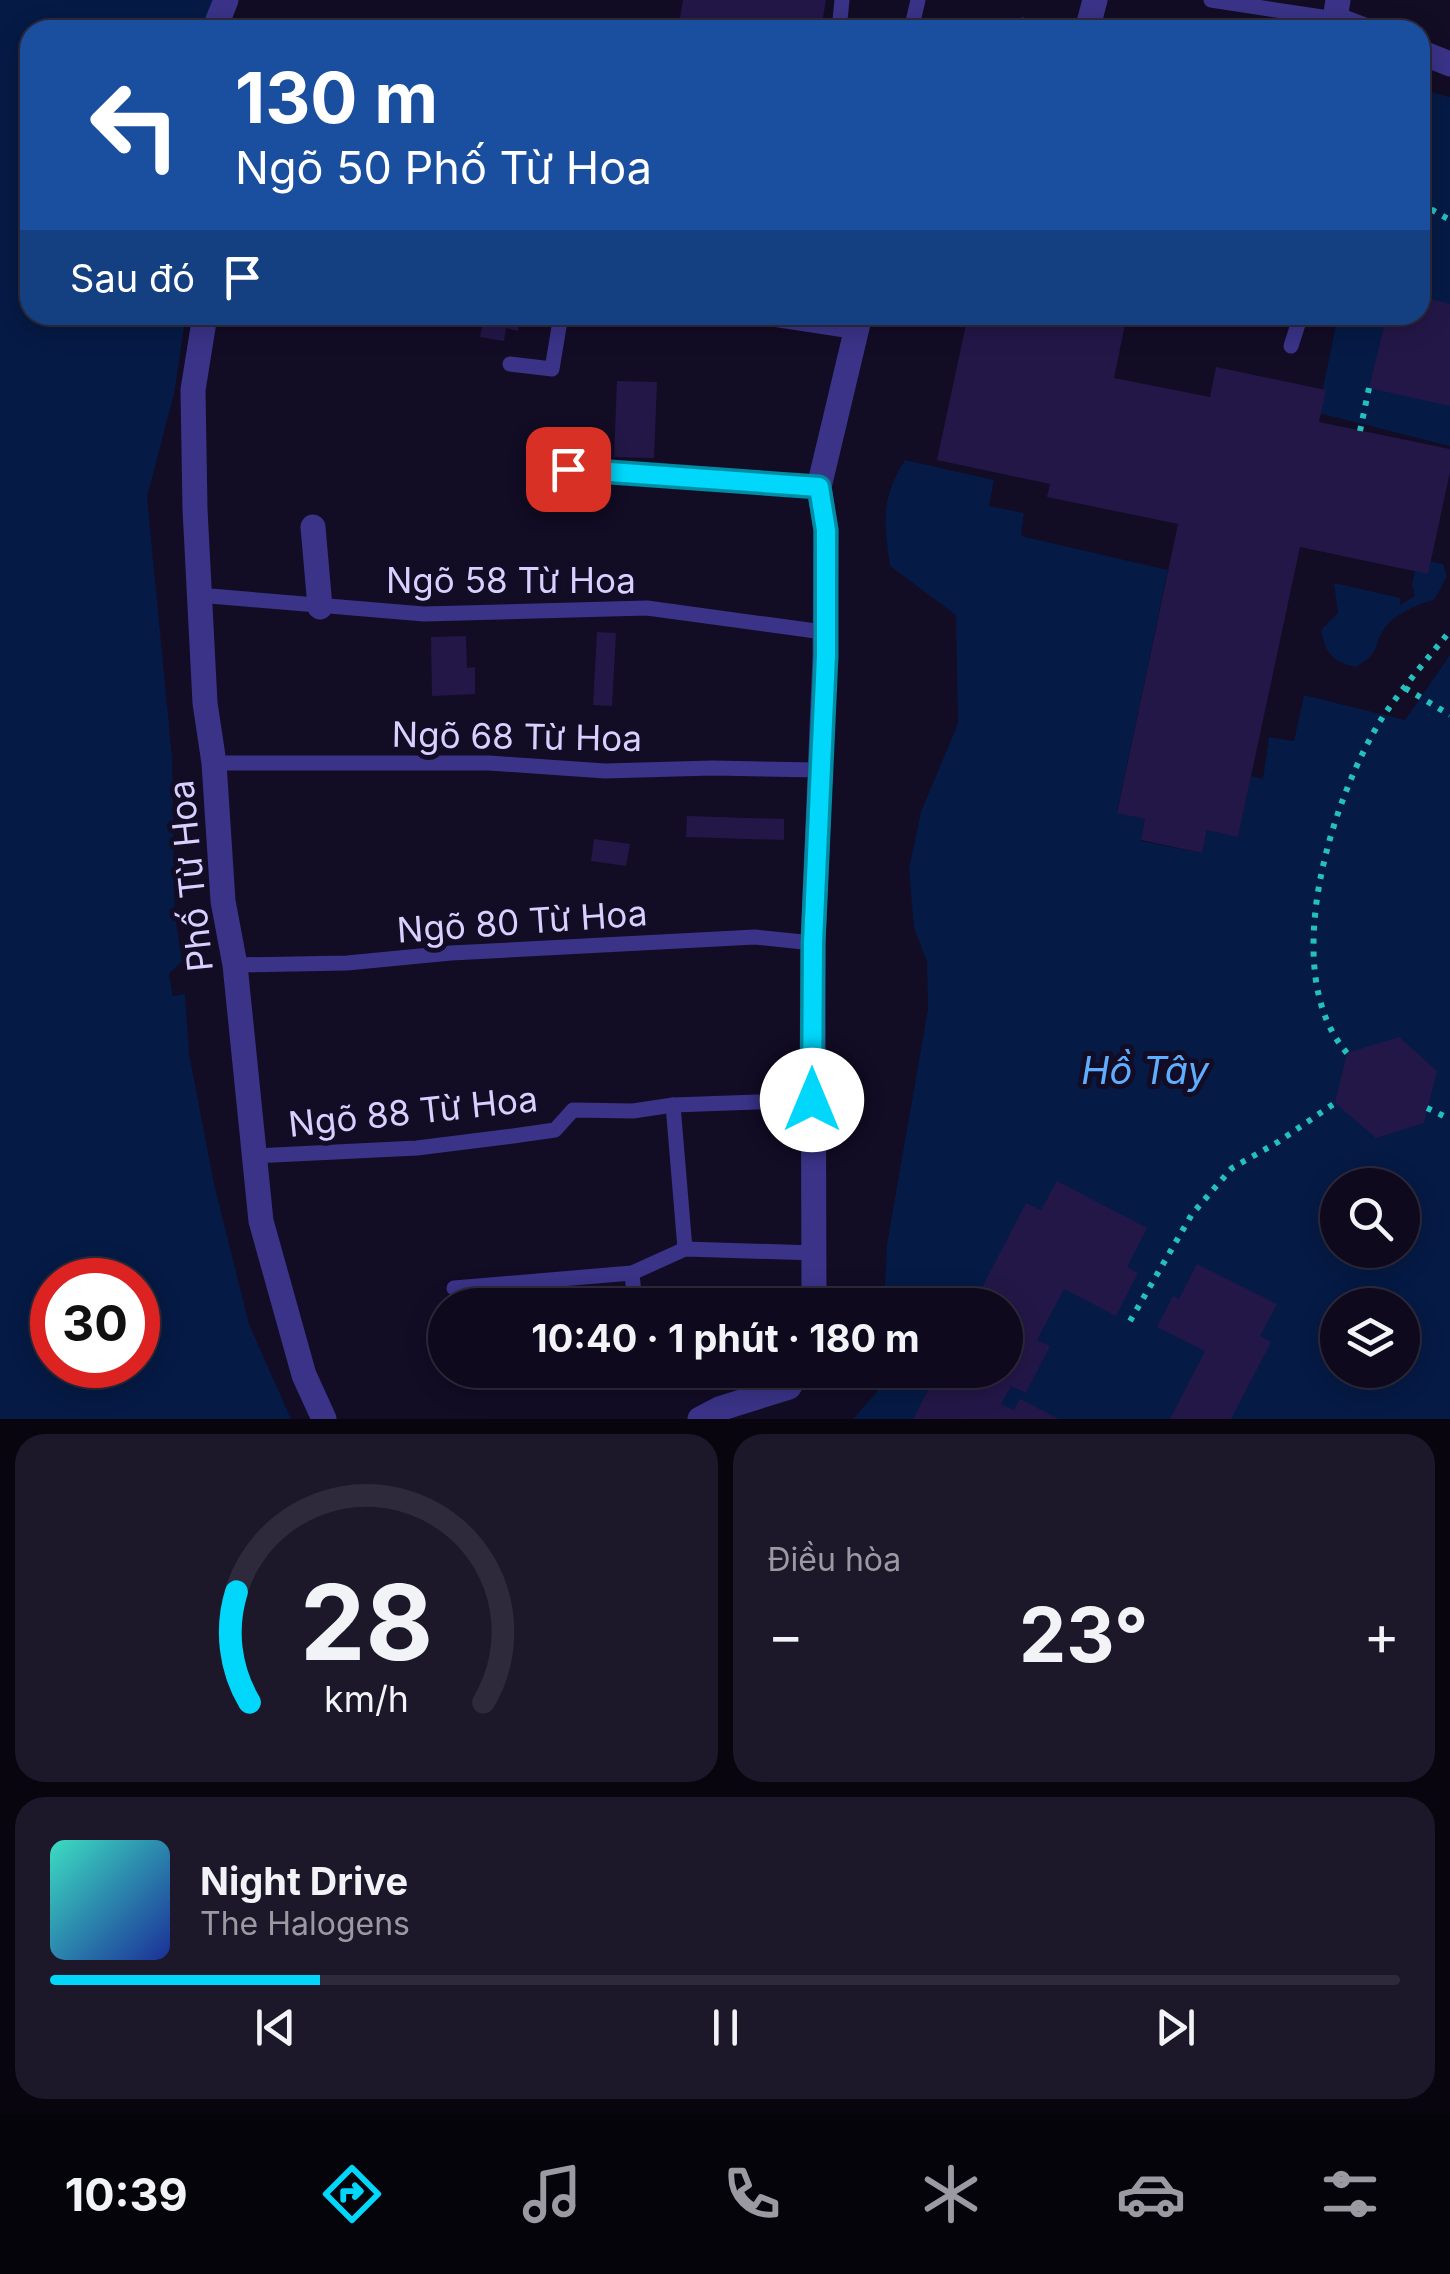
<!DOCTYPE html>
<html lang="vi">
<meta charset="utf-8">
<style>
:root{--surface:#0e091c;--page:#1c1729;--text:#f1f3f6;--muted:#9b9aa3;--line:#2e2a3b;--accent:#00d7fb}
body{margin:0;font-family:Inter,sans-serif;background:var(--page);color:var(--text);height:100vh;display:flex;flex-direction:column;font-size:38px;white-space:nowrap}
*{box-sizing:border-box;margin:0}
p{font-size:32px;color:var(--muted)}
.icon{flex:none;width:55px;height:55px;fill:none;stroke:currentColor;stroke-width:2;stroke-linecap:round;stroke-linejoin:round}
.map{position:relative;height:1419px;overflow:hidden}
.side{display:flex;flex-direction:column;gap:15px;padding:15px;background:#08050f;flex:1}
.side>*{flex:none}
.guide{position:absolute;left:20px;top:20px;width:1410px;height:305px;border-radius:30px;box-shadow:0 5px 25px #0003,0 0 0 2px var(--line);background:#1a4fa0;color:#fff;overflow:hidden}
.buttons{position:absolute;left:1320px;top:1168px;display:grid;gap:20px}
.buttons a{display:grid;place-items:center;width:100px;height:100px;border-radius:50%;background:var(--surface);box-shadow:0 5px 25px #0003,0 0 0 2px var(--line);font-size:50px}
.speed{position:absolute;left:30px;top:1258px;display:flex;gap:20px;font-size:50px;font-weight:700;text-align:center}
.speed>*{display:grid;place-content:center;width:130px;height:130px;border-radius:50%;background:var(--surface);box-shadow:0 5px 25px #0003,0 0 0 2px var(--line);line-height:1}
.speed .limit{border:15px solid #d22;background:#fff;color:#111}
.pin{position:absolute;display:grid;place-items:center;width:85px;height:85px;color:#fff;margin:-42px;border-radius:20px;box-shadow:0 5px 15px #0006}
.me{position:absolute;width:110px;margin:-55px;rotate:0deg;stroke-linejoin:round;filter:drop-shadow(0 0 8px #0008)}
.turn{display:flex;align-items:center;gap:35px;height:210px;padding:0 50px;font-size:45px}
.turn .icon{width:130px;height:130px;stroke-width:2.5}
.turn b{display:block;font-size:70px;line-height:85px}
.then{display:flex;align-items:center;height:95px;padding:0 50px;background:#0003;gap:20px;font-size:38px}
.big{font-size:75px;font-weight:700;line-height:1.1}
.side .card{flex:1;display:flex;flex-direction:column;justify-content:center;gap:15px;min-width:0;padding:0 35px;border-radius:30px;background:var(--page)}
.side .dial{align-items:center;gap:0}
.dial svg{height:260px;overflow:visible;fill:none;stroke:var(--line);stroke-width:7;stroke-linecap:round;text-anchor:middle}
.dial text{fill:var(--text);stroke:none}
.song{display:flex;align-items:center;gap:30px}
.cover{width:120px;height:120px;border-radius:15px;background:linear-gradient(135deg,hsl(170 70% 55%),hsl(230 70% 35%))}
.played{height:10px;border-radius:5px;background:linear-gradient(90deg,var(--accent) 20%,var(--line) 20%)}
.keys{display:flex;justify-content:space-around;direction:ltr}
.heat{display:flex;justify-content:space-between;align-items:center;font-size:55px;direction:ltr}
.side .tiles{flex:1;display:grid;gap:15px;grid-template-columns:1fr 1fr}
.card:last-child{grid-column:span 2}
.trip{position:absolute;left:428px;top:1288px;width:595px;height:100px;border-radius:50px;background:var(--surface);box-shadow:0 5px 25px #0003,0 0 0 2px var(--line);font-weight:700;line-height:100px;text-align:center}
.tabs{display:flex;height:160px;justify-content:space-around;align-items:center;background:#06040b;color:var(--muted)}
.tabs .icon{width:70px;height:70px}
.tabs .selected{color:var(--accent)}
.tabs b{font-size:45px;color:var(--text)}
.map>svg:first-child{display:block}
</style>
<div class="map">
<svg width="1450" height="1419" viewBox="0 0 1450 1419">
<rect width="100%" height="100%" fill="#120c25"/>
<g fill="#051a45" fill-rule="evenodd">
<path d="M0 0H213L202 30H30V315H186L174 394 147 497 172 757 175 915 182 961 169 974 173 996 185 994 189 1053 214 1184 249 1324 291 1419H0ZM52 1280H138V1365H52Z"/>
<polygon points="1420,89 1450,97 1450,446 1318,413 1338,315 1420,315"/>
<path d="M905 460 994 480 989 506 1024 513 1021 536 1168 570 1117 812 1145 819 1141 841 1202 853 1207 830 1238 836 1251 776 1263 779 1269 737 1294 741 1304 695 1405 720 1450 655V1419H853L877 1392 879 1370H1005V1305H884L887 1244 928 1009 927 962 914 928 909 869 921 812 958 723 956 615 890 566C884 521 880 500 905 460ZM1338 1185H1402V1250H1338ZM1338 1305H1402V1370H1338Z"/>
<path d="M1424 560 1443 564 1447 576 1434 600C1418 604 1394 614 1384 629 1371 649 1383 650 1356 667 1333 662 1325 653 1321 630L1338 613 1334 583 1400 598V605L1415 596 1412 585 1416 566Z"/>
</g>
<g fill="#231748">
<polygon points="683,0 826,0 821,30 678,30"/>
<polygon points="1420,296 1450,304 1450,406 1369,388 1387,315 1420,315"/>
<polygon points="968,315 1127,315 1114,378 1210,397 1216,367 1326,390 1319,422 1450,449 1450,472 1428,574 1300,547 1238,837 1207,830 1202,853 1141,840 1145,819 1117,813 1178,524 1047,497 1050,484 937,460"/>
<polygon points="484,318 519,324 518,331 506,328 504,341 480,337"/>
<polygon points="617,381 657,382 654,458 614,457"/>
<polygon points="597,632 616,633 612,706 593,705"/>
<polygon points="466,636 467,668 475,667 475,694 432,696 431,637"/>
<polygon points="687,816 784,819 784,840 686,837"/>
<polygon points="594,839 630,844 626,866 591,861"/>
<polygon points="1399,1037 1437,1071 1424,1123 1376,1138 1335,1103 1347,1053"/>
<polygon points="1057,1181 1147,1228 1127,1267 1138,1273 1116,1316 1064,1289 1037,1340 1050,1346 1026,1393 1011,1386 1001,1404 1014,1410 1020,1399 1059,1419 913,1419 939,1370 1005,1370 1005,1305 973,1305 1026,1203 1041,1210"/>
<polygon points="1197,1264 1277,1304 1260,1336 1271,1342 1231,1419 1170,1419 1205,1351 1157,1327 1173,1296 1179,1299"/>
</g>
<g fill="none" stroke-linecap="round" stroke-linejoin="round">
<g stroke="#24c0be" stroke-width="6" stroke-dasharray="5 8" stroke-linecap="butt">
<polyline points="1420,203 1450,220"/>
<polyline points="1360,431 1369,388"/>
<polyline points="1405,688 1450,715"/>
<path d="M1347 1053C1276 972 1332 796 1384 715 1404 686 1428 658 1450 631"/>
<polyline points="1427,1108 1450,1119"/>
<polyline points="1130,1321 1192,1214 1232,1168 1278,1142 1335,1103"/>
</g>
<g stroke="#3a3388" stroke-width="15">
<polyline points="1211,0 1335,19 1333,24"/>
<polyline points="839,30 842,0"/>
<polyline points="911,30 918,0"/>
<polyline points="1021,30 1023,25"/>
<polyline points="746,315 858,332"/>
<polyline points="1291,346 1301,315"/>
<polyline points="510,364 552,369 561,315"/>
<polyline points="568,469 819,487"/>
<polyline points="198,595 424,614 647,608 823,632"/>
<polyline points="214,763 489,763 605,771 712,768 818,770"/>
<polyline points="235,965 347,963 451,953 755,937 813,943"/>
<polyline points="673,1105 685,1249"/>
<polyline points="253,1156 417,1148 513,1136 555,1130 573,1110 633,1111 673,1105 812,1100"/>
<polyline points="632,1273 635,1305"/>
<polyline points="454,1288 632,1273 685,1249 815,1253"/>
</g>
<g stroke="#3a3388" stroke-width="25">
<polyline points="1338,0 1335,19 1364,30"/>
<polyline points="214,30 226,0"/>
<polyline points="1087,30 1095,0"/>
<polyline points="1420,52 1450,64"/>
<polyline points="205,315 193,390 195,509 205,703 214,763 223,901 235,965 261,1221 304,1375 324,1419"/>
<polyline points="313,527 320,607"/>
<polyline points="814,1305 813,943 825,656 826,530 819,487 860,315"/>
<polyline points="700,1419 719,1409 789,1387 799,1370"/>
</g>
</g>
<g fill="none" stroke-linecap="round" stroke-linejoin="round">
<defs>
<polyline id="route" points="568,469 819,487 826,530 826,656 813,943 812,1100"/>
</defs>
<use href="#route" stroke="#008ca3" stroke-width="25"/>
<use href="#route" stroke="#00d7fb" stroke-width="18"/>
</g>
<g text-anchor="middle" dominant-baseline="central" stroke-width="10" stroke-linejoin="round" paint-order="stroke">
<g font-size="35" fill="#d8d0ff" stroke="#120c25">
<text x="511" y="580">Ngõ 58 Từ Hoa</text>
<text transform="translate(517 736) rotate(1)">Ngõ 68 Từ Hoa</text>
<text transform="translate(190 876) rotate(-96)">Phố Từ Hoa</text>
<text transform="translate(522 921) rotate(-4)">Ngõ 80 Từ Hoa</text>
<text transform="translate(413 1111) rotate(-6)">Ngõ 88 Từ Hoa</text>
</g>
<g font-size="38" font-style="italic" fill="#5eadff" stroke="#120c25">
<text x="1145" y="1070">Hồ Tây</text>
</g>
</g>
</svg>
<div class="buttons">
<a><svg class="icon" aria-label="search" viewBox="0 0 24 24"><circle cx="10" cy="10" r="6"/><path d="M15 15l6 6"/></svg></a>
<a><svg class="icon" aria-label="layers" viewBox="0 0 24 24"><path d="M12 4l9 5-9 5-9-5zM3 14l9 5 9-5"/></svg></a>
</div>
<div class="speed"><div class="limit">30</div></div>
<div class="pin" style="left:568px;top:469px;background:#d93025"><svg class="icon" aria-label="arrive" viewBox="0 0 24 24"><path d="M6 21V4h12l-3 4 3 4H6"/></svg></div>
<svg class="me" style="left:812px;top:1100px" viewBox="-20 -20 40 40"><circle r="19" fill="#fff"/><path d="M0-13L10 11 0 6-10 11z" fill="#00d7fb"/></svg>
<div class="trip">10:40 · 1 phút · 180 m</div>
<div class="guide">
<div class="turn"><svg class="icon" aria-label="left" viewBox="0 0 24 24"><path d="M17 20v-9H6M10 6l-5 5 5 5"/></svg><div><b>130 m</b>Ngõ 50 Phố Từ Hoa</div></div>
<div class="then">Sau đó<svg class="icon" aria-label="arrive" viewBox="0 0 24 24"><path d="M6 21V4h12l-3 4 3 4H6"/></svg></div>
</div>
</div>
<section class="side">
<div class="tiles">
<div class="card dial"><svg viewBox="0 0 100 80">
<path d="M14 69A42 42 0 1 1 86 69"/>
<path d="M14 69A42 42 0 0 1 10 35" stroke="#00d7fb"/>
<text x="50" y="56" font-size="32" font-weight="700">28</text>
<text x="50" y="72" font-size="11">km/h</text>
</svg></div>
<div class="card"><p>Điều hòa</p>
<div class="heat"><a>−</a><b class="big">23°</b><a>+</a></div>
</div>
<div class="card">
<div class="song"><i class="cover"></i><div><b>Night Drive</b><p>The Halogens</p></div></div>
<div class="played"></div>
<div class="keys"><svg class="icon" aria-label="previous" viewBox="0 0 24 24"><path d="M18 5L8 12l10 7zM5 5v14"/></svg><svg class="icon" aria-label="pause" viewBox="0 0 24 24"><path d="M8 5v14M16 5v14"/></svg><svg class="icon" aria-label="next" viewBox="0 0 24 24"><path d="M6 5l10 7-10 7zM19 5v14"/></svg></div>
</div>
</div>
</section>
<nav class="tabs">
<b>10:39</b>
<svg class="icon selected" aria-label="directions" viewBox="0 0 24 24"><path d="M12 3l9 9-9 9-9-9zM9 14v-3h6M13 9l2 2-2 2"/></svg>
<svg class="icon" aria-label="music" viewBox="0 0 24 24"><path d="M9 18V5l10-2v13"/><circle cx="6" cy="18" r="3"/><circle cx="16" cy="16" r="3"/></svg>
<svg class="icon" aria-label="phone" viewBox="0 0 24 24"><path d="M5 4h4l2 5-3 2q2 4 5 5l2-3 5 2v4C11 20 4 13 5 4z"/></svg>
<svg class="icon" aria-label="climate" viewBox="0 0 24 24"><path d="M12 3v18M4 7l16 10M4 17L20 7"/></svg>
<svg class="icon" aria-label="car" viewBox="0 0 24 24"><path d="M5 17H2v-5l4-1 3-4h7l3 4 3 1v5h-3M9 17h6M6 11h13"/><circle cx="7" cy="17" r="2"/><circle cx="17" cy="17" r="2"/></svg>
<svg class="icon" aria-label="filters" viewBox="0 0 24 24"><path d="M4 7h16M4 17h16"/><circle cx="9" cy="7" r="2"/><circle cx="15" cy="17" r="2"/></svg>
</nav>
